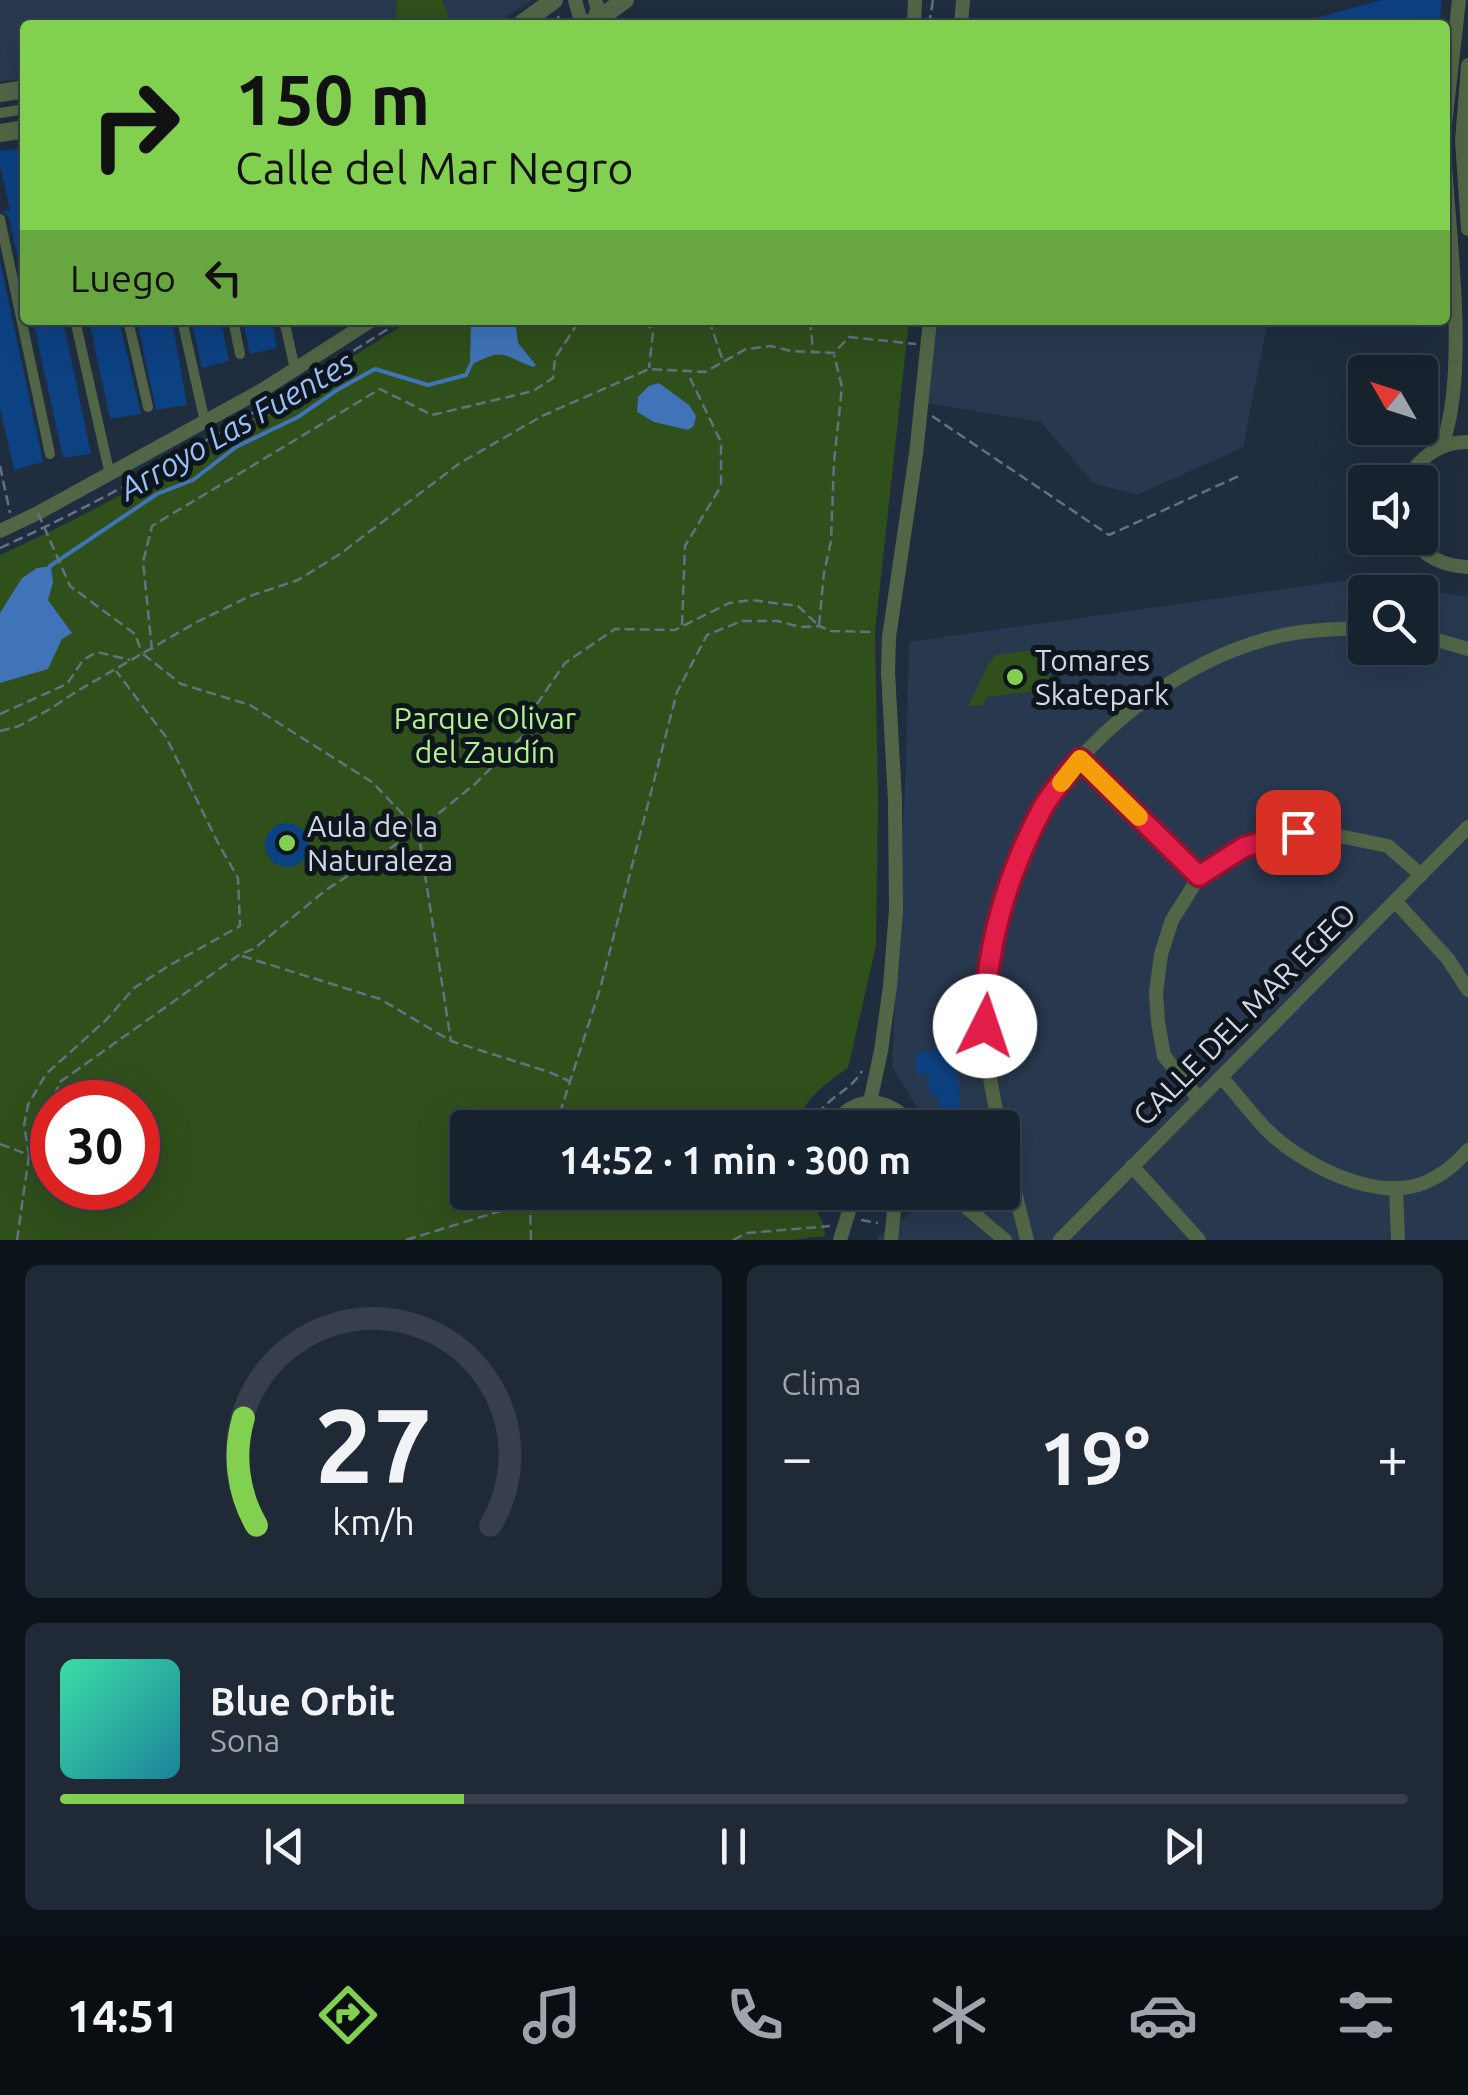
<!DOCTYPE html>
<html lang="es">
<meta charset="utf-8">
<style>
:root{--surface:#17222f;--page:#202a37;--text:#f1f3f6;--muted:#9ea4aa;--line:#363f4b;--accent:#82d050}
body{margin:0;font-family:Ubuntu,sans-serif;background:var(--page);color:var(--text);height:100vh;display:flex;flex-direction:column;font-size:38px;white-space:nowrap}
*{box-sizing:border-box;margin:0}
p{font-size:32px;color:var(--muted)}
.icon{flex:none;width:55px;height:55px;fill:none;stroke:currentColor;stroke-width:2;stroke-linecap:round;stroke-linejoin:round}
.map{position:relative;height:1240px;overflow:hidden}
.sheet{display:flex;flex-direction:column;gap:25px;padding:25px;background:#0d131a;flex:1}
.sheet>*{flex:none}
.banner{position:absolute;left:20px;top:20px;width:1430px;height:305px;border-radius:10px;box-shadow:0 10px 40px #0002,0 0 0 2px var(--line);background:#82d050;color:#111;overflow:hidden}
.needle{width:65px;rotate:309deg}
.fabs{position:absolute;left:1348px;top:355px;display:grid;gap:20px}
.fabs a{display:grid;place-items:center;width:90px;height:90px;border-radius:10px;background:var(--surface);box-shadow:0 10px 40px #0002,0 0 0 2px var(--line);font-size:50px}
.speed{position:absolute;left:30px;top:1080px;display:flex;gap:20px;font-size:50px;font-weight:700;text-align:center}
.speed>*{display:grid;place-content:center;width:130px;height:130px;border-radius:50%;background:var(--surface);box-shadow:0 10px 40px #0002,0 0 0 2px var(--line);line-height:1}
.speed .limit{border:15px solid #d22;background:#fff;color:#111}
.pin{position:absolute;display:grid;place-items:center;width:85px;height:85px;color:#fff;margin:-42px;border-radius:20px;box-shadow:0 5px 15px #0006}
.me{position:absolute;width:110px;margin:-55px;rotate:4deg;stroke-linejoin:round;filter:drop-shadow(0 0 8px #0008)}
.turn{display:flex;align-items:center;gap:35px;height:210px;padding:0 50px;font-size:45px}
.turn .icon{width:130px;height:130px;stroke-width:2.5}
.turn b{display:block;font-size:70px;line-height:85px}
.then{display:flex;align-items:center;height:95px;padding:0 50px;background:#0003;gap:20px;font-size:38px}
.big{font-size:75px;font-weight:600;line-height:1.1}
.sheet .tile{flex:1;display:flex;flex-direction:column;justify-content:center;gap:15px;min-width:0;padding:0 35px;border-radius:15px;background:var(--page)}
.sheet .dial{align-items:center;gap:0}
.dial svg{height:260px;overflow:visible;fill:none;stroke:var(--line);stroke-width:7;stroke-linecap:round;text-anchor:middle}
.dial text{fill:var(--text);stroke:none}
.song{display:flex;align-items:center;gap:30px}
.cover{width:120px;height:120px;border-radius:15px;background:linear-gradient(135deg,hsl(160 70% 55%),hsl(190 70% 35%))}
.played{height:10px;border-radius:5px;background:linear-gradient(90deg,var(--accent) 30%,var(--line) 30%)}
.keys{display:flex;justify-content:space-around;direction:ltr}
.heat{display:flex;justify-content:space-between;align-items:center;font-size:55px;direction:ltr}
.sheet .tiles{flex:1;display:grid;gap:25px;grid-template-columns:1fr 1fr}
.tile:last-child{grid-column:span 2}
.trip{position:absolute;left:450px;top:1110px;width:570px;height:100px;border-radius:10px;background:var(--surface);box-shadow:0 10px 40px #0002,0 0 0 2px var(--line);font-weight:600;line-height:100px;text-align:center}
.dock{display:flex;height:160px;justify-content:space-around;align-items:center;background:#090e13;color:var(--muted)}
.dock .icon{width:70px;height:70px}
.dock .active{color:var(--accent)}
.dock b{font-size:45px;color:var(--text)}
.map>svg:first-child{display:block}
</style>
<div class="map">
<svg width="1468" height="1240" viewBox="0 0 1468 1240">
<rect width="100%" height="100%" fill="#1f2d3f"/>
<g fill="#28394f" fill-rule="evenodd">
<polygon points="0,0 397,0 395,25 25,25 25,78 0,82"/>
<polygon points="442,0 532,0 494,25 453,25"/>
<polygon points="930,320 1268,320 1243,447 1137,495 1093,483 1041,422 921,402"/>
<path d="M1362 578 1468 597V1240H877L878 1236 917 1209 923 1193 1002 1192V1128L929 1127 892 1067 906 768 909 642ZM1365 592H1420V648H1365Z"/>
</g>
<g fill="#2f4f1b" fill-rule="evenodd">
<polygon points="397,0 442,0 453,25 395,25"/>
<path d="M411 320H909L875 631 878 801 876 946 848 1068C827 1082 801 1101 797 1127L468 1128V1192L809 1193 824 1226 825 1236 792 1240H0V555C143 491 278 403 411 320ZM52 1102H138V1188H52Z"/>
<polygon points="1048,648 1050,689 987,697 983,705 968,706 988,665 995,655"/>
</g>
<g fill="#4073b8">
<path d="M471 320H515L518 343 536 365 533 367C500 355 506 347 470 365Z"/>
<polygon points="659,383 689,405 696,416 694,426 688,430 654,422 637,412 638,397 649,386"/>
<polygon points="51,566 53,582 48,600 72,633 62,639 48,669 0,683 0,613 22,578 37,568"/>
</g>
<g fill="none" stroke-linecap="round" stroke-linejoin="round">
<polyline stroke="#4073b8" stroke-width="4" points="50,566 157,494 193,480 236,447 298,417 337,390 375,369 428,385 466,375 472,362"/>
</g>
<g fill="#0c4182">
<polygon points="1382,0 1442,0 1439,25 1301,25 1301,22"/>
<polygon points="25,148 25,294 9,217 2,211 10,210 0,165 0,151"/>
<polygon points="0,261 43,462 14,470 0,408"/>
<polygon points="33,320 63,320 91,454 63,458"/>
<polygon points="89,320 119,320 141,414 110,419"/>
<polygon points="137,320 172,320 187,405 156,410"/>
<polygon points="191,320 221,320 229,361 202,368"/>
<polygon points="243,320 272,320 277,348 250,354"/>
<circle cx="287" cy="845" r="22"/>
<polygon points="954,1049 961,1108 940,1110 938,1094 930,1095 928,1073 917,1075 915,1053"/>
</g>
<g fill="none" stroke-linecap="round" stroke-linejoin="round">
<g stroke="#657180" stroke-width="2.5" stroke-dasharray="10 5" stroke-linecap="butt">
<polyline points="558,16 560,25"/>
<polyline points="929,25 933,0"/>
<polyline points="645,320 653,332 649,368"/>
<polyline points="709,320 723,361"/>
<polyline points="810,320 813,351"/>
<polyline points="932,416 1109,535 1241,475"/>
<polyline points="0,466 10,513"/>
<path d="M0 548C141 484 272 403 402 320"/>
<polyline points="682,625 685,546 721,486 721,442 690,378"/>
<polyline points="819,625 824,573 831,541 834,462 842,387 834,355"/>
<polyline points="152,650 143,562 152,526 380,389 432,415 533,391 553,378 555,358 580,320"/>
<polyline points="143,654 181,684 250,705 372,782 418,830 451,1041"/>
<polyline points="0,714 67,684 83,660 97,652 130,660"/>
<polyline points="0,731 19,726 50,709 79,690 197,622 250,596 298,580 340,554 460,463 542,416 649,369 705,372 746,349 771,346 791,351 834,353 849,337 916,344"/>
<polyline points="242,956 380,999 451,1041 549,1072 569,1081"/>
<polyline points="555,1128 600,989 677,692 707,635 742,621 778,621 800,627 819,626 831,631 875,632"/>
<path d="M811 1128C823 1096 849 1094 862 1071"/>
<polyline points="0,1144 29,1155 24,1125 28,1105 46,1074 107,1019 134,988 170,965 240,926 238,878 218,843 166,737 116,671"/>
<polyline points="825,1192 834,1206"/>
<polyline points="861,1220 878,1223"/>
<polyline points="17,1240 29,1155 60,1082 239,955 255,948 326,890 418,830 475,784 525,734 532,711 565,663 615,629 675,630 729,603 751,600 798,606 819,626"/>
<polyline points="406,1240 530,1202"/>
<polyline points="531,1240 530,1202 533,1192"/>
<polyline points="733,1240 747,1233 830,1226"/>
</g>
<g stroke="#526647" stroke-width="10">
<polyline points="0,113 25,109"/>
<polyline points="0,219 50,454"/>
<polyline points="75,320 110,475"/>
<polyline points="128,320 148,407"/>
<polyline points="182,320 205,422"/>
<polyline points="233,320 240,354"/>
<polyline points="284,320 295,369"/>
</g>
<g stroke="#526647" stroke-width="14">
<polyline points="575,0 580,18 591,25"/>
<polyline points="591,24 598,9 595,0"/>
<polyline points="914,25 915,0"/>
<polyline points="961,25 963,0"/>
<polyline points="1468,65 1462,141 1468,229"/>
<polyline points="1445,125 1459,0"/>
<path d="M1442 446C1468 374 1450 246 1445 164"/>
<path d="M1407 482C1418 457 1440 442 1468 442"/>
<polyline points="0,531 38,513 264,389 372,320"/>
<path d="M1412 538C1425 558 1445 566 1468 567"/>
<polyline points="1420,635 1468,649"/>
<polyline points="1080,759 1199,877"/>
<polyline points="1395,901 1448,959 1468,990"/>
<path d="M1221 1077C1237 1094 1251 1114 1267 1130 1302 1165 1375 1202 1424 1183 1441 1176 1457 1163 1468 1150"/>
<polyline points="1199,1099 1164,1056 1158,1022 1156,993 1161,954 1172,920 1199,877 1244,847 1297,832 1325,833 1388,846 1421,875"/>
<polyline points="870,1102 881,1051 890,986 896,910 895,801 888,672 889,637 916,454 930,320"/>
<path d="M832 1128C853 1092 892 1096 914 1128"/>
<path d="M1000 1128C991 1088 983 1048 985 1007 987 949 1004 891 1029 839 1034 827 1038 815 1045 804 1094 729 1180 663 1267 639 1298 630 1333 629 1365 628"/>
<polyline points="1002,1140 1027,1240"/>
<polyline points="1132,1166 1199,1240"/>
<polyline points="1396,1188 1398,1240"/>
<polyline points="864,1192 884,1192"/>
<polyline points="948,1192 1005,1240"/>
<polyline points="957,1199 990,1192"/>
<polyline points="840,1240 855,1192"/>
<polyline points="891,1240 896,1192"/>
<polyline points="1060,1240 1468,827"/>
</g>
<g stroke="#526647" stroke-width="18">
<polyline points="520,25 554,0"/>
<polyline points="590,25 625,0"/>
<polyline points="0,93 25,89"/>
<polyline points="0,133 25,129"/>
</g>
<polyline stroke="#657180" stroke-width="2.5" stroke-dasharray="10 5" stroke-linecap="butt" points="38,513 70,586 135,634 142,653"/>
</g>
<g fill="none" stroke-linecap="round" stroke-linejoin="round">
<defs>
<path id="route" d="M985 1026C984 951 1007 875 1042 809 1052 791 1067 775 1080 759L1199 876 1244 847 1298 832"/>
</defs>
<use href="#route" stroke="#92132f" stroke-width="25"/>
<use href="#route" stroke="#e11d48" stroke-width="18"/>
<polyline stroke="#f59e0b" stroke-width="18" points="1061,783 1080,759 1139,817"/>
</g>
<g fill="#82d050" stroke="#0f151d" stroke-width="4">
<circle cx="1015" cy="677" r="10"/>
<circle cx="287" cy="843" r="10"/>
</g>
<g text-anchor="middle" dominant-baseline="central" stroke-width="10" stroke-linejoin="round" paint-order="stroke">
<g font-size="30" fill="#cfd8e4" stroke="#0f151d" text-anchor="start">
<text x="1035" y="660">Tomares<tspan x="1035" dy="34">Skatepark</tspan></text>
<text x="307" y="826">Aula de la<tspan x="307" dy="34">Naturaleza</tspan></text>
</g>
<g font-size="30" fill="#b2f48c" stroke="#0f151d">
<text x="485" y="718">Parque Olivar<tspan x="485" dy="34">del Zaudín</tspan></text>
</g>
<g font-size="30" fill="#cfd8e4" stroke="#0f151d">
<text transform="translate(1244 1014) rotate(-45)">CALLE DEL MAR EGEO</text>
</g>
<g font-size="32" font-style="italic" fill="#98c1f8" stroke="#0f151d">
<text transform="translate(236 425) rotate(-30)">Arroyo Las Fuentes</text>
</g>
</g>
</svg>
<div class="fabs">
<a><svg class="needle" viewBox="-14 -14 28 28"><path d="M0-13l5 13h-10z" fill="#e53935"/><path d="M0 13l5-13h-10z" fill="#9ea4aa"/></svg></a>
<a><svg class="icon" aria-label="sound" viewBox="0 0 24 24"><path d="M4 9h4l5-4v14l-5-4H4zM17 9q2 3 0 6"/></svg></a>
<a><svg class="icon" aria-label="search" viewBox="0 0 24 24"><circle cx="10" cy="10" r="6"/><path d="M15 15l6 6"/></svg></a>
</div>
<div class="speed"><div class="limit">30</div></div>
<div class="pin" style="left:1298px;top:832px;background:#d93025"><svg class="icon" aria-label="arrive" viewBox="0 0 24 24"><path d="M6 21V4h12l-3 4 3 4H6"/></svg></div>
<svg class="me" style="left:985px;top:1026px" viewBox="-20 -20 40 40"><circle r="19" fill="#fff"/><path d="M0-13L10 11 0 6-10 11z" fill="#e11d48"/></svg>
<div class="trip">14:52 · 1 min · 300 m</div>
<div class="banner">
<div class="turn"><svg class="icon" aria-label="right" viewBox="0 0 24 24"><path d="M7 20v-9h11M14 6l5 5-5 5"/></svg><div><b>150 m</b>Calle del Mar Negro</div></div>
<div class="then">Luego<svg class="icon" aria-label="left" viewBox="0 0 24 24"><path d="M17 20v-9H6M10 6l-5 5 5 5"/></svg></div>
</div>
</div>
<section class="sheet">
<div class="tiles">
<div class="tile dial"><svg viewBox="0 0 100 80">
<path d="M14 69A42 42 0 1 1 86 69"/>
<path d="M14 69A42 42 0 0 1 10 36" stroke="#82d050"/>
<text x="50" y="56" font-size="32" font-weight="700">27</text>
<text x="50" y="72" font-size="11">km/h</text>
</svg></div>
<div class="tile"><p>Clima</p>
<div class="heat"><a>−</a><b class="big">19°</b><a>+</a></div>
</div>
<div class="tile">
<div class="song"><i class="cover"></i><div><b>Blue Orbit</b><p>Sona</p></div></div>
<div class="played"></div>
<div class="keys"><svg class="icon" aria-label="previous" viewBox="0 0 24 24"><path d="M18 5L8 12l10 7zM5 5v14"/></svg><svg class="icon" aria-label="pause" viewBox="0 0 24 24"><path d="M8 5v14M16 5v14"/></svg><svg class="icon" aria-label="next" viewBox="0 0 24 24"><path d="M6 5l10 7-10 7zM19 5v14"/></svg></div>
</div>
</div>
</section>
<nav class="dock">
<b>14:51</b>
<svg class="icon active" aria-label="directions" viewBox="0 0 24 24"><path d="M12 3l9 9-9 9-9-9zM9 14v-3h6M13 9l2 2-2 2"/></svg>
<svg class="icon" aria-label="music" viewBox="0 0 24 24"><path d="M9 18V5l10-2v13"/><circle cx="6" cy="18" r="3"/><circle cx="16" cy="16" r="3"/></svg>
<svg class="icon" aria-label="phone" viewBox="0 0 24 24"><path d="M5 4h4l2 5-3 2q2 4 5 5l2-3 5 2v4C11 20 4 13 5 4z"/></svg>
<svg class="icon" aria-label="climate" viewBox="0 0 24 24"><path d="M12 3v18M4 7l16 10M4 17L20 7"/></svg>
<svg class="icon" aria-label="car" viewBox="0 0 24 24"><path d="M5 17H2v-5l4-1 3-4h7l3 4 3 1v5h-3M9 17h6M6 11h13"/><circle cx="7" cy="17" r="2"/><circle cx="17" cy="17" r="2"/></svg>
<svg class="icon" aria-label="filters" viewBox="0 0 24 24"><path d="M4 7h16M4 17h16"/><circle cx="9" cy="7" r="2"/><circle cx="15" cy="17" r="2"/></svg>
</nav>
